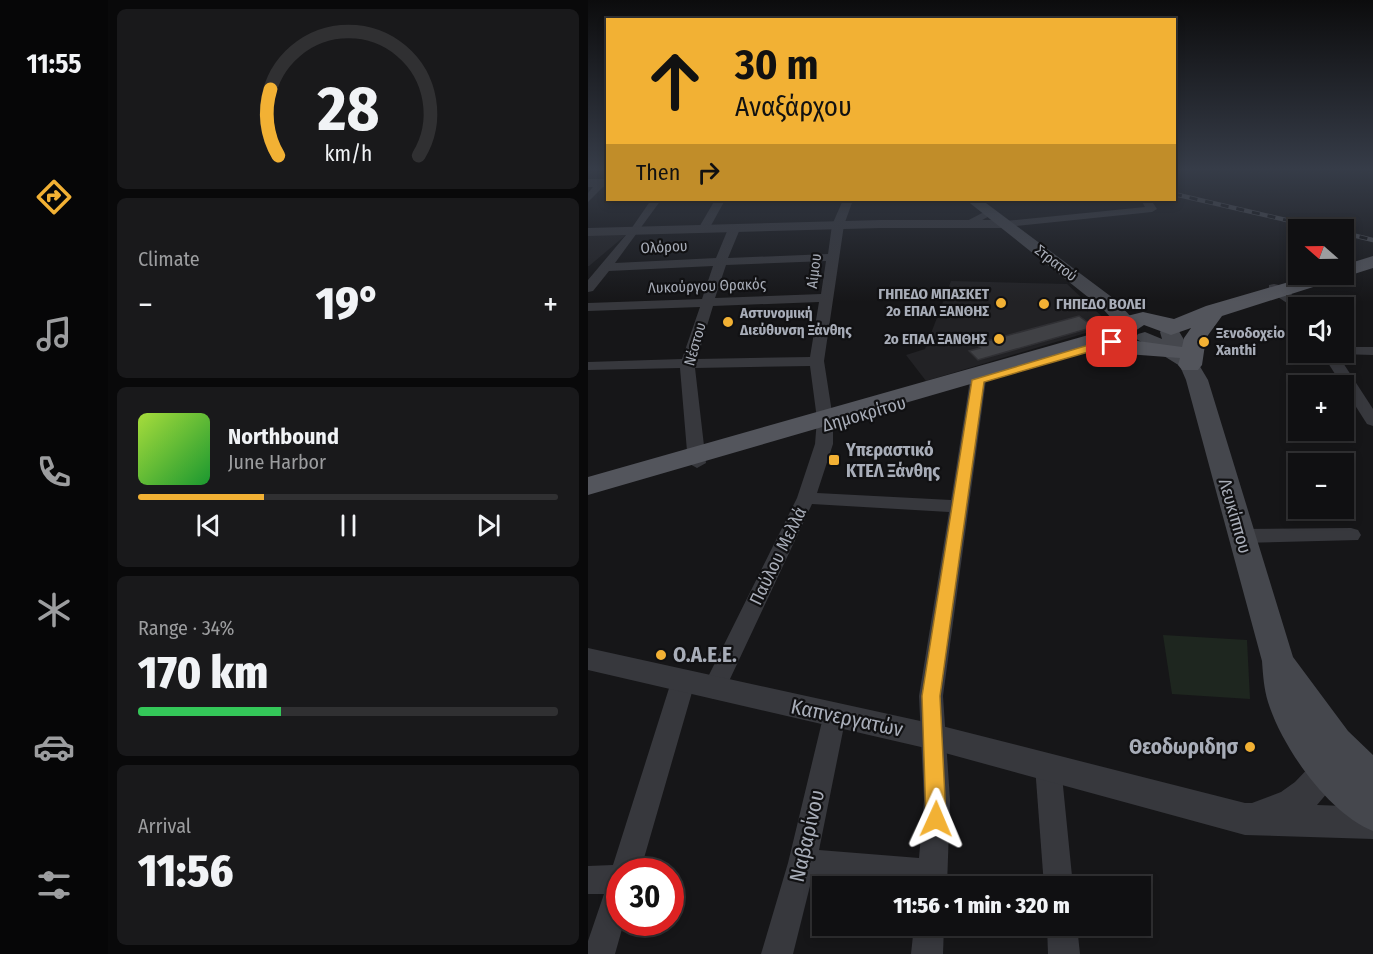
<!DOCTYPE html>
<meta charset="utf-8">
<style>
:root{--surface:#101012;--page:#19191b;--text:#f1f3f6;--muted:#9c9d9f;--line:#303032;--accent:#f2b134}
body{margin:0;font-family:"Fira Sans Condensed",sans-serif;background:var(--page);color:var(--text);height:100vh;display:flex;flex-direction:column;font-size:22px;white-space:nowrap}
*{box-sizing:border-box;margin:0}
p{font-size:20px;color:var(--muted)}
.icon{flex:none;width:33px;height:33px;fill:none;stroke:currentColor;stroke-width:2;stroke-linecap:round;stroke-linejoin:round}
.map{position:relative;flex:1;overflow:hidden}
.drawer{display:flex;flex-direction:column;gap:9px;padding:9px;background:#09090a;width:480px}
.drawer>*{flex:none}
.banner{position:absolute;left:18px;top:18px;width:570px;height:183px;border-radius:0px;box-shadow:0 3px 9px #0003,0 0 0 2px var(--line);background:#f2b134;color:#111;overflow:hidden}
.needle{width:39px;rotate:290deg}
.fabs{position:absolute;left:700px;top:219px;display:grid;gap:12px}
.fabs a{display:grid;place-items:center;width:66px;height:66px;border-radius:0px;background:var(--surface);box-shadow:0 3px 9px #0003,0 0 0 2px var(--line);font-size:30px}
.speed{position:absolute;left:18px;top:858px;display:flex;gap:12px;font-size:30px;font-weight:700;text-align:center}
.speed>*{display:grid;place-content:center;width:78px;height:78px;border-radius:50%;background:var(--surface);box-shadow:0 3px 9px #0003,0 0 0 2px var(--line);line-height:1}
.speed .limit{border:9px solid #d22;background:#fff;color:#111}
.pin{position:absolute;display:grid;place-items:center;width:51px;height:51px;color:#fff;margin:-26px;border-radius:12px;box-shadow:0 3px 9px #0006}
.me{position:absolute;width:66px;margin:-33px;rotate:1deg;stroke-linejoin:round;filter:drop-shadow(0 0 4px #0008)}
.turn{display:flex;align-items:center;gap:21px;height:126px;padding:0 30px;font-size:27px}
.turn .icon{width:78px;height:78px;stroke-width:2.5}
.turn b{display:block;font-size:42px;line-height:51px}
.then{display:flex;align-items:center;height:57px;padding:0 30px;background:#0003;gap:12px;font-size:22px}
.big{font-size:45px;font-weight:800;line-height:1.1}
.drawer .tile{flex:1;display:flex;flex-direction:column;justify-content:center;gap:9px;min-width:0;padding:0 21px;border-radius:9px;background:var(--page)}
.drawer .dial{align-items:center;gap:0}
.dial svg{height:156px;overflow:visible;fill:none;stroke:var(--line);stroke-width:7;stroke-linecap:round;text-anchor:middle}
.dial text{fill:var(--text);stroke:none}
.song{display:flex;align-items:center;gap:18px}
.cover{width:72px;height:72px;border-radius:9px;background:linear-gradient(135deg,hsl(80 70% 55%),hsl(130 70% 35%))}
.played{height:6px;border-radius:3px;background:linear-gradient(90deg,var(--accent) 30%,var(--line) 30%)}
.keys{display:flex;justify-content:space-around;direction:ltr}
.heat{display:flex;justify-content:space-between;align-items:center;font-size:33px;direction:ltr}
.charge{height:9px;border-radius:4px;background:linear-gradient(90deg,#34c759 34%,var(--line) 0)}
.trip{position:absolute;left:224px;top:876px;width:339px;height:60px;border-radius:0px;background:var(--surface);box-shadow:0 3px 9px #0003,0 0 0 2px var(--line);font-weight:800;line-height:60px;text-align:center}
main{display:flex;flex:1;min-height:0}
.tabs{display:flex;flex-direction:column;width:108px;justify-content:space-around;align-items:center;background:#060607;color:var(--muted)}
.tabs .icon{width:42px;height:42px}
.tabs .selected{color:var(--accent)}
.tabs b{font-size:27px;color:var(--text)}
.map>svg:first-child{display:block}
</style>
<main>
<nav class="tabs">
<b>11:55</b>
<svg class="icon selected" aria-label="directions" viewBox="0 0 24 24"><path d="M12 3l9 9-9 9-9-9zM9 14v-3h6M13 9l2 2-2 2"/></svg>
<svg class="icon" aria-label="music" viewBox="0 0 24 24"><path d="M9 18V5l10-2v13"/><circle cx="6" cy="18" r="3"/><circle cx="16" cy="16" r="3"/></svg>
<svg class="icon" aria-label="phone" viewBox="0 0 24 24"><path d="M5 4h4l2 5-3 2q2 4 5 5l2-3 5 2v4C11 20 4 13 5 4z"/></svg>
<svg class="icon" aria-label="climate" viewBox="0 0 24 24"><path d="M12 3v18M4 7l16 10M4 17L20 7"/></svg>
<svg class="icon" aria-label="car" viewBox="0 0 24 24"><path d="M5 17H2v-5l4-1 3-4h7l3 4 3 1v5h-3M9 17h6M6 11h13"/><circle cx="7" cy="17" r="2"/><circle cx="17" cy="17" r="2"/></svg>
<svg class="icon" aria-label="filters" viewBox="0 0 24 24"><path d="M4 7h16M4 17h16"/><circle cx="9" cy="7" r="2"/><circle cx="15" cy="17" r="2"/></svg>
</nav>
<section class="drawer">
<div class="tile dial"><svg viewBox="0 0 100 80">
<path d="M14 69A42 42 0 1 1 86 69"/>
<path d="M14 69A42 42 0 0 1 10 35" stroke="#f2b134"/>
<text x="50" y="56" font-size="32" font-weight="700">28</text>
<text x="50" y="72" font-size="11">km/h</text>
</svg></div>
<div class="tile"><p>Climate</p>
<div class="heat"><a>−</a><b class="big">19°</b><a>+</a></div>
</div>
<div class="tile">
<div class="song"><i class="cover"></i><div><b>Northbound</b><p>June Harbor</p></div></div>
<div class="played"></div>
<div class="keys"><svg class="icon" aria-label="previous" viewBox="0 0 24 24"><path d="M18 5L8 12l10 7zM5 5v14"/></svg><svg class="icon" aria-label="pause" viewBox="0 0 24 24"><path d="M8 5v14M16 5v14"/></svg><svg class="icon" aria-label="next" viewBox="0 0 24 24"><path d="M6 5l10 7-10 7zM19 5v14"/></svg></div>
</div>
<div class="tile"><p>Range · 34%</p><b class="big">170 km</b><div class="charge"></div></div>
<div class="tile"><p>Arrival</p><b class="big">11:56</b></div>
</section>
<div class="map">
<svg width="785" height="954" viewBox="0 0 785 954">
<rect width="100%" height="100%" fill="#161618"/>
<g fill="#222225">
<polygon points="39,234 1,266 0,266 0,235"/>
<polygon points="363,281 479,284 521,323 521,326 338,381 318,355 337,349"/>
</g>
<polygon fill="#1e261f" points="575,635 659,640 662,699 584,694"/>
<polygon fill="#404145" stroke="#303034" stroke-width="1.5" points="491,316 506,327 390,360 381,351 392,348 388,344"/>
<g fill="none" stroke-linecap="round" stroke-linejoin="round">
<g fill="#37383d" fill-rule="evenodd">
<polygon points="10,181 19,183 0,202 0,193"/>
<path d="M63 200H73L27 263 128 258 140 229 146 226 152 229 140 258 240 254 244 225 255 200H265L256 225 236 361 245 419V444L229 493 363 500 382 380 390 375 398 380 355 696 362 800 359 886H330L224 878 205 954H173L200 863 237 709 246 706 255 709 258 716 231 850 331 858 336 800 331 696 361 512 224 504 134 696 126 699 118 696 114 689 209 498 227 444 229 419 222 366 107 368 118 463 109 468 100 463 92 368 0 370V362L94 359 112 307 0 311V303L114 299 125 266 21 271 5 291 0 292V280L43 229ZM238 261 233 294 127 298 138 265ZM231 302 222 357 109 359 125 306Z"/>
<polygon points="127,200 137,200 120,231 112,231 110,229"/>
<polygon points="553,200 563,200 569,209 564,212 417,227 411,224 417,221 557,207"/>
<polygon points="398,211 407,213 385,225 375,223"/>
<polygon points="686,284 691,285 722,308 711,308 711,311 681,291 681,285"/>
<polygon points="756,347 785,347 785,355 751,354 756,352"/>
<polygon points="733,352 748,352 785,409 785,426 779,424"/>
<polygon points="763,528 770,530 773,535 770,540 652,543 645,541 642,536 645,531 652,529"/>
<polygon points="95,672 103,675 107,682 52,872 32,872 32,922 36,922 27,954 0,954 0,941 16,894 0,894 0,866 25,865 83,682 87,675"/>
<polygon points="460,755 469,758 473,766 485,886 456,886 447,766 451,758"/>
<polygon points="326,926 356,926 355,954 323,954"/>
<polygon points="459,926 489,926 492,954 460,954"/>
</g>
<g fill="#37383d" fill-rule="evenodd">
<rect x="0" y="179" width="20" height="8"/>
<polygon points="293,220 417,220 424,224 417,228 293,228 0,236 0,228"/>
<polygon points="0,648 346,724 657,803 664,803 693,792 707,782 729,759 740,755 751,759 756,769 751,779 729,805 785,807 785,839 657,835 346,750 0,670"/>
</g>
<g fill="#45474d" fill-rule="evenodd">
<polygon points="378,200 394,200 529,301 550,325 547,329 533,329 515,309"/>
<path d="M582 326 589 328 620 380 705 657 760 731 785 755V831C740 813 694 747 680 702 676 689 675 675 674 661L598 380 592 366 547 338 550 334 557 332 574 339 572 332 575 328Z"/>
</g>
<path fill="#53555c" fill-rule="evenodd" d="M785 256V268L634 316 618 338 614 365 610 370H594L590 365 592 358 512 352 503 349 0 495V477L518 330 535 317 555 312 586 319 618 306 728 274H756V265ZM556 325 583 335 603 328 596 338 594 347 535 339Z"/>
<defs>
<g id="rail">
<polyline points="586,194 741,230"/>
<polyline points="756,233 785,240"/>
</g>
</defs>
<use href="#rail" stroke="#4a4c52" stroke-width="4.5"/>
<use href="#rail" stroke="#111113" stroke-width="3" stroke-dasharray="8" stroke-linecap="butt"/>
</g>
<linearGradient id="sky" x2="0" y2="1"><stop stop-color="#0c0c0d"/><stop offset="0.56" stop-color="#363c48"/><stop offset="1" stop-color="#363c48" stop-opacity="0"/></linearGradient>
<rect width="785" height="302" fill="url(#sky)"/>
<polygon fill="#f2b134" stroke="#9d7322" stroke-width="1.5" points="524,338 530,342 528,344 396,382 352,696 358,819 355,826 348,828 341,826 338,819 334,696 384,380"/>
<g fill="#f2b134" stroke="#111113" stroke-width="2">
<circle cx="413" cy="303" r="6"/>
<circle cx="456" cy="304" r="6"/>
<circle cx="140" cy="322" r="6"/>
<circle cx="411" cy="339" r="6"/>
<circle cx="616" cy="342" r="6"/>
<rect x="240" y="454" width="12" height="12" rx="3"/>
<circle cx="73" cy="655" r="6"/>
<circle cx="662" cy="747" r="6"/>
</g>
<g text-anchor="middle" dominant-baseline="central" stroke-width="4.5" stroke-linejoin="round" paint-order="stroke">
<g font-size="15" fill="#a8adb8" stroke="#111113">
<text transform="translate(76 247) rotate(-3)">Ολόρου</text>
<text transform="translate(468 263) rotate(38)">Στρατού</text>
<text transform="translate(226 271) rotate(-83)">Αίμου</text>
<text transform="translate(119 286) rotate(-2)">Λυκούργου Θρακός</text>
<text transform="translate(107 344) rotate(-74)">Νέστου</text>
</g>
<g font-size="15" font-weight="bold" fill="#a8adb8" stroke="#111113" text-anchor="start">
<text x="401" y="294" text-anchor="end">ΓΗΠΕΔΟ ΜΠΑΣΚΕΤ<tspan x="401" dy="17">2ο ΕΠΑΛ ΞΑΝΘΗΣ</tspan></text>
<text x="468" y="304">ΓΗΠΕΔΟ ΒΟΛΕΙ</text>
<text x="152" y="313">Αστυνομική<tspan x="152" dy="17">Διεύθυνση Ξάνθης</tspan></text>
<text x="628" y="333">Ξενοδοχείο<tspan x="628" dy="17">Xanthi</tspan></text>
<text x="399" y="339" text-anchor="end">2o ΕΠΑΛ ΞΑΝΘΗΣ</text>
</g>
<g font-size="18" fill="#a8adb8" stroke="#111113">
<text transform="translate(276 414) rotate(-16)">Δημοκρίτου</text>
<text transform="translate(647 516) rotate(74)">Λευκίππου</text>
<text transform="translate(190 556) rotate(-64)">Παύλου Μελλά</text>
</g>
<g font-size="18" font-weight="bold" fill="#a8adb8" stroke="#111113" text-anchor="start">
<text x="258" y="450">Υπεραστικό<tspan x="258" dy="21">ΚΤΕΛ Ξάνθης</tspan></text>
</g>
<g font-size="21" font-weight="bold" fill="#a8adb8" stroke="#111113" text-anchor="start">
<text x="85" y="655">Ο.Α.Ε.Ε.</text>
<text x="650" y="747" text-anchor="end">Θεοδωριδησ</text>
</g>
<g font-size="21" fill="#a8adb8" stroke="#111113">
<text transform="translate(259 718) rotate(12)">Καπνεργατών</text>
<text transform="translate(219 836) rotate(-77)">Ναβαρίνου</text>
</g>
</g>
</svg>
<div class="fabs">
<a><svg class="needle" viewBox="-14 -14 28 28"><path d="M0-13l5 13h-10z" fill="#e53935"/><path d="M0 13l5-13h-10z" fill="#9c9d9f"/></svg></a>
<a><svg class="icon" aria-label="sound" viewBox="0 0 24 24"><path d="M4 9h4l5-4v14l-5-4H4zM17 9q2 3 0 6"/></svg></a>
<a>+</a>
<a>−</a>
</div>
<div class="speed"><div class="limit">30</div></div>
<div class="pin" style="left:524px;top:342px;background:#d93025"><svg class="icon" aria-label="arrive" viewBox="0 0 24 24"><path d="M6 21V4h12l-3 4 3 4H6"/></svg></div>
<svg class="me" style="left:348px;top:819px" viewBox="-20 -20 40 40"><path d="M0-17L14 15 0 8-14 15z" fill="#f2b134" stroke="#fff" stroke-width="4"/></svg>
<div class="trip">11:56 · 1 min · 320 m</div>
<div class="banner">
<div class="turn"><svg class="icon" aria-label="ahead" viewBox="0 0 24 24"><path d="M12 20V5M6 11l6-6 6 6"/></svg><div><b>30 m</b>Αναξάρχου</div></div>
<div class="then">Then<svg class="icon" aria-label="right" viewBox="0 0 24 24"><path d="M7 20v-9h11M14 6l5 5-5 5"/></svg></div>
</div>
</div>
</main>
